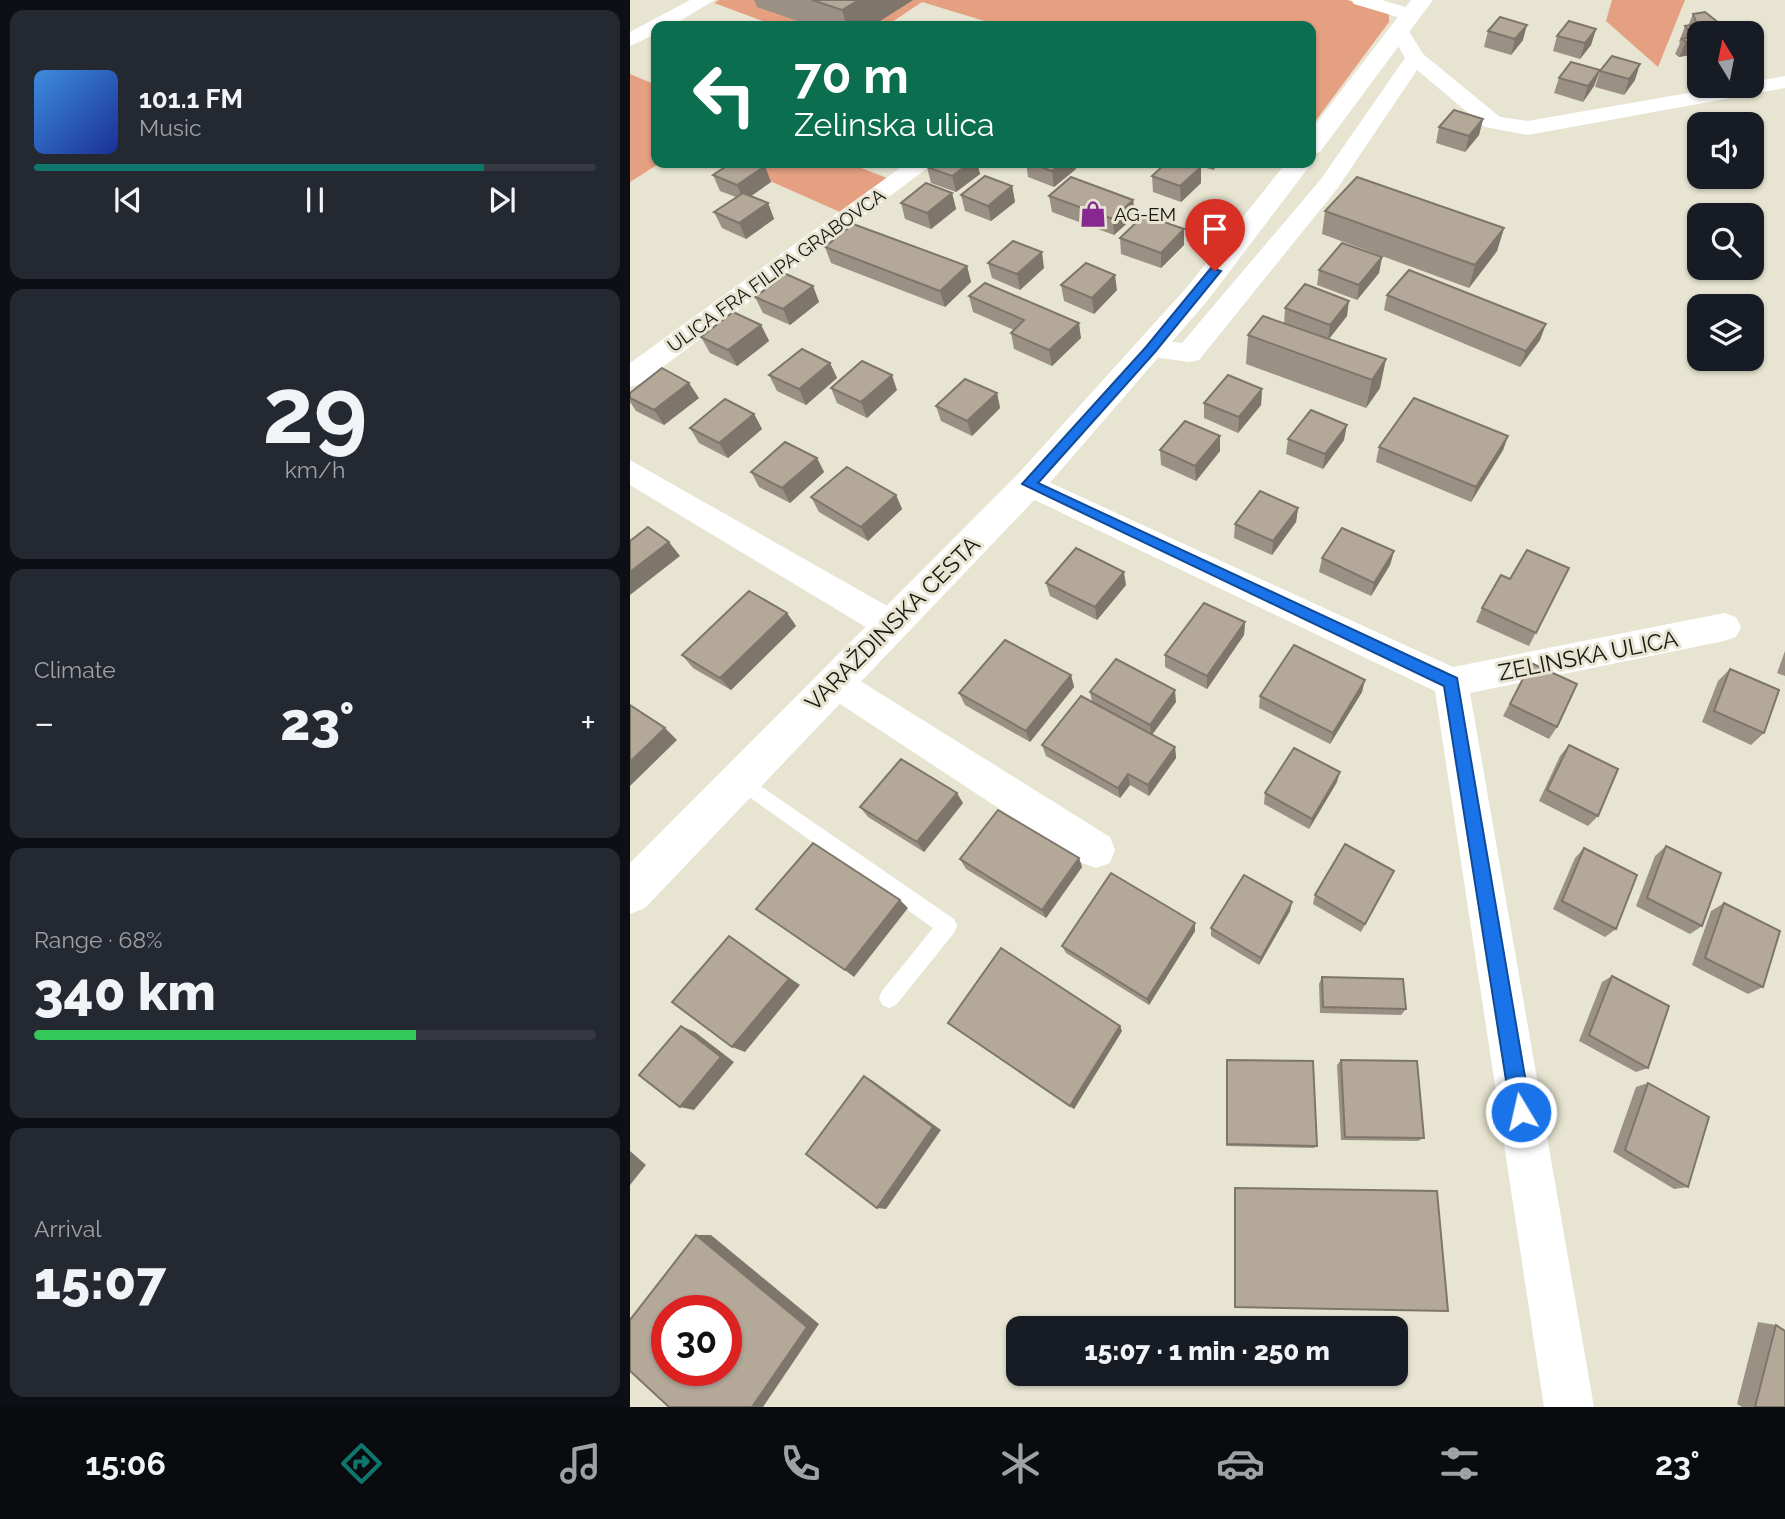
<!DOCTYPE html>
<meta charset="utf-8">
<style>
:root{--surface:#171b24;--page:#242831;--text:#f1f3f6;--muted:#9ea1a6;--line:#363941;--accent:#0f766e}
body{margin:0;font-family:Raleway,sans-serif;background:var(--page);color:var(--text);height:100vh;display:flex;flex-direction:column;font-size:26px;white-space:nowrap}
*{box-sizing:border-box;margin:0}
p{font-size:23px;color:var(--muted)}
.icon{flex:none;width:38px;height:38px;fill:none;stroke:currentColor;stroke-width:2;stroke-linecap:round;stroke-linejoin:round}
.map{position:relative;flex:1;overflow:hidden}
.sheet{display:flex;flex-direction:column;gap:10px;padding:10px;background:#0d0f14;width:630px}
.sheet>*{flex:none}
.banner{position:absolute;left:21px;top:21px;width:665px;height:147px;border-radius:14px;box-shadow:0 2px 5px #0004;background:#0b6e4f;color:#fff;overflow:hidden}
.needle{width:46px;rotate:350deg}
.fabs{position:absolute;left:1057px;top:21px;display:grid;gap:14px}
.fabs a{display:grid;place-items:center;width:77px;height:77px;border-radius:14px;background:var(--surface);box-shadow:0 2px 5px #0004;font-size:35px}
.speed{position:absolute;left:21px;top:1295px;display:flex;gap:14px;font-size:35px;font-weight:700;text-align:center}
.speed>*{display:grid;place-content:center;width:91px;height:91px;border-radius:50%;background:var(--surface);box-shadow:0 2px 5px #0004;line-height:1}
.speed .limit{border:10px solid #d22;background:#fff;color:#111}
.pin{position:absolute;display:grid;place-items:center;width:60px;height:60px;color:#fff;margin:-72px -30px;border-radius:50% 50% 50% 0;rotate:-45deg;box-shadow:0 0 7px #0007}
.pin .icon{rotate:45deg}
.me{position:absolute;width:77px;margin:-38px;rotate:351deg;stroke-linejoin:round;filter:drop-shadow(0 0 5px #0008)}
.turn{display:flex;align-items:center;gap:24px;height:147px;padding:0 28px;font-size:32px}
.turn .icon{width:91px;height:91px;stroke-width:2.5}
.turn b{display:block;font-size:49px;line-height:60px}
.big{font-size:52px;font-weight:800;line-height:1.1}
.sheet .card{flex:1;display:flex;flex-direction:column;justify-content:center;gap:10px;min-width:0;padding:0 24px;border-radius:14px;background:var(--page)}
.sheet .dial{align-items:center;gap:0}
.dial b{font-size:91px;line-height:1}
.song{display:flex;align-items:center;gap:21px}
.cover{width:84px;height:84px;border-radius:10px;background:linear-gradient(135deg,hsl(210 70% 55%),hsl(230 70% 35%))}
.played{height:7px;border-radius:4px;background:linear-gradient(90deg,var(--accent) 80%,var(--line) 80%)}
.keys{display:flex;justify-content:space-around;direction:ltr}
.heat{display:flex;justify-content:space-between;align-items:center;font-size:38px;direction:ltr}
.charge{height:10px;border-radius:5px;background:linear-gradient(90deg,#34c759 68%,var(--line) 0)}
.trip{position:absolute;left:376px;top:1316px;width:402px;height:70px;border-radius:14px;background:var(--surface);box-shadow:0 2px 5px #0004;font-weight:800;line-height:70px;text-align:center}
.tab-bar{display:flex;height:112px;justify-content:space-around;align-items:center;background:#090b0e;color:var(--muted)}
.tab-bar .icon{width:49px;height:49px}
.tab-bar .active{color:var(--accent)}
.tab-bar b{font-size:32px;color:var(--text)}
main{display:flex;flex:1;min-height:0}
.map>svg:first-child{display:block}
</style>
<main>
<section class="sheet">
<div class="card">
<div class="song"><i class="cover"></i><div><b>101.1 FM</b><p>Music</p></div></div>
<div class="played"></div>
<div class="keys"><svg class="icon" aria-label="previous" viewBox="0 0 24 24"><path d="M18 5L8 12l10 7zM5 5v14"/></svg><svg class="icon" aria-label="pause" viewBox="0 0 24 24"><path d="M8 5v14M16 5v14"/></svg><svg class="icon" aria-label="next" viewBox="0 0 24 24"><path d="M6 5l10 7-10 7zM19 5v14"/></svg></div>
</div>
<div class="card dial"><b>29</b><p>km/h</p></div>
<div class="card"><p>Climate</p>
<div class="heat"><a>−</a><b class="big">23°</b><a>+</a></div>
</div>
<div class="card"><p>Range · 68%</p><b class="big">340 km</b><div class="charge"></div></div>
<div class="card"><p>Arrival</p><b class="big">15:07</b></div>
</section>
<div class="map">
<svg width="1155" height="1407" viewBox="0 0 1155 1407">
<rect width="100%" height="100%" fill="#e7e4d1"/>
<g fill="#e59f81">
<polygon points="89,0 717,0 755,11 759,15 759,22 681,127 681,26 371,26 292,2 256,26 146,26 84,3"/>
<polygon points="982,0 1055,0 1028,67 976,21"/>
<polygon points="0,74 26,85 26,163 30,163 0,182"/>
<polygon points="99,163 218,163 257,178 210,212"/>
</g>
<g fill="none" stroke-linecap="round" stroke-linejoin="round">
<polygon fill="#fff" fill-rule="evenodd" points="110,772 324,919 327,926 324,933 266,1005 259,1008 252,1005 249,998 252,991 303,928 104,786 101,780 104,774"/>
<g fill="#fff" fill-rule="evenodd">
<polygon points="60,0 85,0 41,26 26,26 26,34 0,46 0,32"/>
<polygon points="721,0 752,0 788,11 791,15 781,21 724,4"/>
<polygon points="770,26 777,28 793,54 870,117 898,121 1098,86 1122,86 1122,82 1155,76 1155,88 898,135 855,127 787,70 707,189 569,360 559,362 510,355 506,349 510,343 520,340 552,343 691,179 775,58 760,32"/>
<polygon points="277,163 304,163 10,384 0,387 0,363"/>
<polygon points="0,460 273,615 278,625 273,635 261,639 249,635 0,485"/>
<polygon points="399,473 823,667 1094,613 1106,617 1111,627 1106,637 1094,641 840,693 964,1407 914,1407 805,691 388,492 384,484 388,476"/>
<polygon points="204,667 216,672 480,837 485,850 480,863 466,868 452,863 192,692 187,682 192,672"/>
</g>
<g fill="#fff" fill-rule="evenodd">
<polygon points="781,0 803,0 690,152 681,154 681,130"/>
<polygon points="681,162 682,163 678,168 578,300 411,493 15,908 0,914 0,863 387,475 558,286 656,163"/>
</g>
</g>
<g fill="#9b9084">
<polygon points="124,0 283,0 242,26 182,26 127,7"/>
<polygon points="1063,14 1094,27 1069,33 1069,57 1065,54 1049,57 1045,54 1050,43 1049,42 1055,26 1058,26"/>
<polygon points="966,29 961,45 950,59 923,51 927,36"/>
<polygon points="858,31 893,40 881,55 854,47"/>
<polygon points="970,70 964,86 953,102 924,93 929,78"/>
<polygon points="970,71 1005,80 994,95 965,87"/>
<polygon points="853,119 849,135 835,152 806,143 809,127"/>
<polygon points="302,163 347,163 350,174 326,192 301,183 297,167"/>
<polygon points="396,163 445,163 446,169 424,187 398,177"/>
<polygon points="560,163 590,163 583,170"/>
<polygon points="571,167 571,183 551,202 523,192 522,176"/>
<polygon points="83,175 141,182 121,196 138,203 144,219 116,239 92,228 84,212 106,197 90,191"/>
<polygon points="382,186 385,202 361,221 335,211 331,195"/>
<polygon points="322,193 326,209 301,229 275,219 271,203"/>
<polygon points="419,196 503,200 505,216 484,235 422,212"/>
<polygon points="695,211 874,228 867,251 839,288 692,234"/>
<polygon points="554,229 554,245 531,268 491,254 490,238"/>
<polygon points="195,247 337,266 341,282 315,307 201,263"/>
<polygon points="752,257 749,273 727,300 687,285 689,270"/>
<polygon points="358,263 414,268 390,290 362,278"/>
<polygon points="431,285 487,290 464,314 434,301"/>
<polygon points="183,286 189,302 160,325 133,313 125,297"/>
<polygon points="757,295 910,340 890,367 754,310"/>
<polygon points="339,296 451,338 422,366 384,349 381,333 384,330 343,312"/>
<polygon points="655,308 717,316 699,339 750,388 736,408 616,364 618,335 654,324"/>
<polygon points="131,325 139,341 107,366 80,353 71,337"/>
<polygon points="200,363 207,378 176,405 147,391 139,375"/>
<polygon points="201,388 267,390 237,418 207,403"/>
<polygon points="632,389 631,405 608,433 574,418 574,403"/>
<polygon points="0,393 69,398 34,425 6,411 0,402"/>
<polygon points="367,393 370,408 342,436 311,421 306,406"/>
<polygon points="124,414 132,429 98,458 69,443 60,428"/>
<polygon points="878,436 873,450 841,502 746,462 749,447"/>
<polygon points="658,439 714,440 693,469 656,454"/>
<polygon points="530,450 590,451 566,481 531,465"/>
<polygon points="187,458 194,472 160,503 129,487 121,472"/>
<polygon points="266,495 272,509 238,541 189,512 181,497"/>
<polygon points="668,508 666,522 642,555 604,538 605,524"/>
<polygon points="764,551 760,565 741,596 689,572 692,558"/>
<polygon points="939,568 899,646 846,622 852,608 880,579"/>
<polygon points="416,583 496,585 467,620 420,596"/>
<polygon points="157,613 166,626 101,690 63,668 52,655"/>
<polygon points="615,622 614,635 577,689 535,667 535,655"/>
<polygon points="1155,651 1155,676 1147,673"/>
<polygon points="901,663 927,727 919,739 873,716"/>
<polygon points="1100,669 1134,733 1121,745 1072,722 1088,681"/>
<polygon points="441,675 444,687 400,742 335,705 329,693"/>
<polygon points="460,692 546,702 522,735 545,747 546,758 519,796 500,785 490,798 416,756 412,745 462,702"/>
<polygon points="732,692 700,744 629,708 630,696"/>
<polygon points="939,745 968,816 958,826 909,801 930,756"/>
<polygon points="707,782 679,829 634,804 635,793"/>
<polygon points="333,803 294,852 238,817 230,807"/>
<polygon points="1036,846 1072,926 1060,934 1006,906 1025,856"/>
<polygon points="954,848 986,929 975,937 923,909 945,858"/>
<polygon points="449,858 452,867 416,918 336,869 330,859"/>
<polygon points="764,871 731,932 683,904 685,895"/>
<polygon points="1094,903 1133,987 1118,994 1062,965 1081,911"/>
<polygon points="660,911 629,965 581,936 581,928"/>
<polygon points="565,931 519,1005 436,953 432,946"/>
<polygon points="982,976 1018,1068 1006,1072 949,1041 972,982"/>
<polygon points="692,977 776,1009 771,1015 690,1013 689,984"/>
<polygon points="318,1023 492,1031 444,1109"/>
<polygon points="711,1060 794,1138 788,1141 711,1140 707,1065"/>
<polygon points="597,1065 687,1146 684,1148 596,1146"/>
<polygon points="1018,1083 1058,1187 1044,1189 983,1152 1006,1087"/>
<polygon points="605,1188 605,1307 604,1305"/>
<polygon points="1128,1322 1146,1325 1155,1407 1112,1407 1107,1404"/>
</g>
<g fill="#7e766b">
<polygon points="229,0 283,0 242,26 217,26 212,10"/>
<polygon points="897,25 893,40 881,55 885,39"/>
<polygon points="966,29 961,45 950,59 955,43"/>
<polygon points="1069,39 1069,44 1065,54 1049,57 1056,42"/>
<polygon points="1010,64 1005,80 994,95 999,79"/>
<polygon points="970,70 964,86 953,102 958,86"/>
<polygon points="853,119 849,135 835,152 839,136"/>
<polygon points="340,163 347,163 350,174 326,192 322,176"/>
<polygon points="432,163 445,163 446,169 424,187 422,171"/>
<polygon points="583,163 590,163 583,170"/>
<polygon points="135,166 141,182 114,201 107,185"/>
<polygon points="571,167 571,183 551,202 550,186"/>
<polygon points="382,186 385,202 361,221 358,206"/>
<polygon points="322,193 326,209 301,229 297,213"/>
<polygon points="503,200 505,216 484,235 483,219"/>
<polygon points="138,203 144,219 116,239 109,223"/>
<polygon points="874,228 867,251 839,288 845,265"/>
<polygon points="554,229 554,245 531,268 531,253"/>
<polygon points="412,252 414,268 390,290 387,274"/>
<polygon points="752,257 749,273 727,300 729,285"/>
<polygon points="337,266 341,282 315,307 310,291"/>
<polygon points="485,275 487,290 464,314 462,298"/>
<polygon points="183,286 189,302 160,325 153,309"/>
<polygon points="719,301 717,316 698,340 700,325"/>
<polygon points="449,323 451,338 422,366 419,350"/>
<polygon points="916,324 910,340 890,367 896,351"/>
<polygon points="131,325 139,341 107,366 98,350"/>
<polygon points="756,359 750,388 736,408 742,380"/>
<polygon points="200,363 207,378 176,405 169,389"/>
<polygon points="262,375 267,390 237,418 231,402"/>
<polygon points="59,383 69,398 34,425 24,410"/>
<polygon points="632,389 631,405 608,433 609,417"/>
<polygon points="367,393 370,408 342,436 337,421"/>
<polygon points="124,414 132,429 98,458 89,443"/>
<polygon points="717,425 714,440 693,469 695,454"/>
<polygon points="590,436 590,451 566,481 565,466"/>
<polygon points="878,436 873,450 841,502 846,487"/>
<polygon points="187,458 194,472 160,503 152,488"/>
<polygon points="266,495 272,509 238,541 231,527"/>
<polygon points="668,508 666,522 642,555 643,541"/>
<polygon points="39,542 50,556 0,595 0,572"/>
<polygon points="764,551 760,565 741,596 744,583"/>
<polygon points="494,572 496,585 467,620 465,607"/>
<polygon points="157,613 166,626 101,690 90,678"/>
<polygon points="615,622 614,635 577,689 577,676"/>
<polygon points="441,675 444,687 400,742 396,731"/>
<polygon points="735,680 732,692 700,744 703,733"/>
<polygon points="545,690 546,702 521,736 520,725"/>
<polygon points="35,728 47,740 0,786 0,762"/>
<polygon points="545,747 546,758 519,796 518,785"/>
<polygon points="710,772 707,782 679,829 682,819"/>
<polygon points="498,774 500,785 490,798 488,788"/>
<polygon points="327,793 333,803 294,852 287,842"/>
<polygon points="449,858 452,867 416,918 412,910"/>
<polygon points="270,900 278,908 224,977 215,970"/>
<polygon points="662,902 660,911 629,965 631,958"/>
<polygon points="565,923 565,931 519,1005 517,999"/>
<polygon points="99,936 170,985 115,1052 102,1047"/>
<polygon points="51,1026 65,1032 104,1062 64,1110 50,1107"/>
<polygon points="490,1026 492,1031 444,1109 440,1106"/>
<polygon points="234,1076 243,1081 311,1130 256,1209 247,1208"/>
<polygon points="0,1151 16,1165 0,1185"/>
<polygon points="66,1235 81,1235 189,1324 133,1407 122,1407"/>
</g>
<g fill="#b4a899" stroke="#7e766b" stroke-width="2" fill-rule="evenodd">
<polygon points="182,0 229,0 212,10"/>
<polygon points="1075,12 1094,27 1103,26 1109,31 1102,32 1104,33 1069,33 1069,39 1056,42 1052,39 1063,36 1055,26 1067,24 1063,14"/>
<polygon points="870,17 897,25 885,39 858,31"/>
<polygon points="939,21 966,29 955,43 927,36"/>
<polygon points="982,56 1010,64 999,79 970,71"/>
<polygon points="941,62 970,70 958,86 929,78"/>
<polygon points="824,110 853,119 839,136 809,127"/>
<polygon points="101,163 127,163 135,166 107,185 83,175"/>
<polygon points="302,163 340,163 322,176 297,167"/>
<polygon points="399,163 432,163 422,171"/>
<polygon points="536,163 559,163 571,167 550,186 522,176"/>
<polygon points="355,176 382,186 358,206 331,195"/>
<polygon points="441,177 503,200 483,219 419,196"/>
<polygon points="727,177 874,228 845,265 695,211"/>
<polygon points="296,183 322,193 297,213 271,203"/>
<polygon points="113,193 138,203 109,223 84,212"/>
<polygon points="514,215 554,229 531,253 490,238"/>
<polygon points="223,224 337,266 310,291 195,247"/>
<polygon points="383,241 412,252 387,274 358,263"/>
<polygon points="712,243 752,257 729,285 689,270"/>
<polygon points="456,263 485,275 462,298 431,285"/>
<polygon points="779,270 916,324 896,351 757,295"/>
<polygon points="156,274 183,286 153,309 125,297"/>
<polygon points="355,283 449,323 419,350 381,333 394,320 339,296"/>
<polygon points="675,284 719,301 700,325 655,308"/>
<polygon points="103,312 131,325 98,350 71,337"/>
<polygon points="633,316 756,359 742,380 618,335"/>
<polygon points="172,349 200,363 169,389 139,375"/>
<polygon points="232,361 262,375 231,402 201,388"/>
<polygon points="32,368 59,383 24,410 0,398 0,393"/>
<polygon points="598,375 632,389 609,417 574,403"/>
<polygon points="335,379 367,393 337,421 306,406"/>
<polygon points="784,398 878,436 846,487 749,447"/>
<polygon points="95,399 124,414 89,443 60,428"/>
<polygon points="681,410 717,425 695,454 658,439"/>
<polygon points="555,421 590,436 565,466 530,450"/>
<polygon points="155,442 187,458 152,488 121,472"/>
<polygon points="217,467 266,495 231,527 181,497"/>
<polygon points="630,491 668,508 643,541 605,524"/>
<polygon points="18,527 39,542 0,572 0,541"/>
<polygon points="712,528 764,551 744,583 692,558"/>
<polygon points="446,548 494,572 465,607 416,583"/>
<polygon points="897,550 939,568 906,633 852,608 871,575 880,579"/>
<polygon points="119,591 157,613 90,678 52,655"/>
<polygon points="574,603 615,622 577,676 535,655"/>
<polygon points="375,640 441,675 396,731 329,693"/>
<polygon points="664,645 735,680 703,733 630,696"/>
<polygon points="486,659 545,690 520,725 460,692"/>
<polygon points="901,663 947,684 927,727 880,704"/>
<polygon points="1100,669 1149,690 1134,733 1084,711"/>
<polygon points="451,696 545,747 518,785 498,774 488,788 412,745"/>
<polygon points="0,705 35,728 0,762"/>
<polygon points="939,745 988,769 968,816 917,790"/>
<polygon points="664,748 710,772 682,819 635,793"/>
<polygon points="271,759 327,793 287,842 230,807"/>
<polygon points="368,810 449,858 412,910 330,859"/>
<polygon points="183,843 270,900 215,970 126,909"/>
<polygon points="715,844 764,871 735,924 685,895"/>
<polygon points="1036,846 1091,873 1072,926 1017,898"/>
<polygon points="954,848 1007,875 986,929 932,901"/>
<polygon points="481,873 565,923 517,999 432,946"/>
<polygon points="614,875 662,902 631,958 581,928"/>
<polygon points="1094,903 1150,931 1133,987 1075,958"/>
<polygon points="99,936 159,979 102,1047 42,1002"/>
<polygon points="371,948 490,1026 440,1106 318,1023"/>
<polygon points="982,976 1039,1006 1018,1068 959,1035"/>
<polygon points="692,977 773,979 776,1009 693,1007"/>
<polygon points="51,1026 91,1057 50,1107 9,1075"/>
<polygon points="597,1060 683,1061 687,1146 597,1144"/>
<polygon points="711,1060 787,1061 794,1138 715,1137"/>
<polygon points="234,1076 303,1127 247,1208 176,1154"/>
<polygon points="1018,1083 1079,1117 1058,1187 995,1150"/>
<polygon points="605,1188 807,1191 818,1311 605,1307"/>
<path d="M66 1235 177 1327 122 1407H39L0 1371V1320ZM37 1311H96V1370H37Z"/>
<polygon points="1146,1325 1155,1331 1155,1407 1125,1407"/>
</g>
<polygon fill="#1a73e8" stroke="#114b97" stroke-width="2" points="581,268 591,271 525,352 408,483 827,678 901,1112 898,1119 891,1122 884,1119 881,1112 814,686 392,484 516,347"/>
<defs>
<symbol id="shop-bare" viewBox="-9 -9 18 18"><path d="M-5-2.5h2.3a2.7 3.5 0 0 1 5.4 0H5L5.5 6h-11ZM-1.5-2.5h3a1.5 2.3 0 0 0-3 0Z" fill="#872891" stroke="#e7e4d1" stroke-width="2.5" paint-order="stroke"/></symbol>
</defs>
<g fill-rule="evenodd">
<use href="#shop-bare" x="444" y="195" width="38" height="38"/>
</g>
<g text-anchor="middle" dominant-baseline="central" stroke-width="6" stroke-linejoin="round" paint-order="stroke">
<g font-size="19" fill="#181711" stroke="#e7e4d1" text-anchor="start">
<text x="484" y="214">AG-EM</text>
</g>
<g font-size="19" fill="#181711" stroke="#e7e4d1">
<text transform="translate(146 270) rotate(-36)">ULICA FRA FILIPA GRABOVCA</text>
</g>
<g font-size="23" fill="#181711" stroke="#e7e4d1">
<text transform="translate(262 623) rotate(-45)">VARAŽDINSKA CESTA</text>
<text transform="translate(958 655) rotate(-11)">ZELINSKA ULICA</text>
</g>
</g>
</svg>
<div class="fabs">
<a><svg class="needle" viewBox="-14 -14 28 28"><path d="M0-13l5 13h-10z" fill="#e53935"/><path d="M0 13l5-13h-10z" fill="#9ea1a6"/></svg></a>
<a><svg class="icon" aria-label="sound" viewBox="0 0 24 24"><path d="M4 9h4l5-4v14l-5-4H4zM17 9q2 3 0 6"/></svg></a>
<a><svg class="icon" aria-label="search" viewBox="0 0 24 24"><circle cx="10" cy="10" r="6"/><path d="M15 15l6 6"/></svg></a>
<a><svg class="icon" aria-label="layers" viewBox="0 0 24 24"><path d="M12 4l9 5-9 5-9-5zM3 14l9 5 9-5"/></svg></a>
</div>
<div class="speed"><div class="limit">30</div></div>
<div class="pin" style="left:585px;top:271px;background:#d93025"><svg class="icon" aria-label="arrive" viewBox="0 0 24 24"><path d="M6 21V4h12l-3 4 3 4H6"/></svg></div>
<svg class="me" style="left:891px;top:1112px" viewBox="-20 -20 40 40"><circle r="17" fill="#1a73e8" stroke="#fff" stroke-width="3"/><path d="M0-11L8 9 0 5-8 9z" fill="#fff"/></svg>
<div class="trip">15:07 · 1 min · 250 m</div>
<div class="banner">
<div class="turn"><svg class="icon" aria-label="left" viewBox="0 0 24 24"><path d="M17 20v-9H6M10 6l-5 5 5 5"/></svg><div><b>70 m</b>Zelinska ulica</div></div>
</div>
</div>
</main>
<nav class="tab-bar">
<b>15:06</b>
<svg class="icon active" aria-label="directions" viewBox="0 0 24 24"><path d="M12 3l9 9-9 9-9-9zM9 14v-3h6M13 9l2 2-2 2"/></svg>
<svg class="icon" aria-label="music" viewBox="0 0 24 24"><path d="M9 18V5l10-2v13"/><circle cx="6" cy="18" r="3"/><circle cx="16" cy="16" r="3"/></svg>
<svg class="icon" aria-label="phone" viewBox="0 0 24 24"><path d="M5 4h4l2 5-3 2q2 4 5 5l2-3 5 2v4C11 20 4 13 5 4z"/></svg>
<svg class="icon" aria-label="climate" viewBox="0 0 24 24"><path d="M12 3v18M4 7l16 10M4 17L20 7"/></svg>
<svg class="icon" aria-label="car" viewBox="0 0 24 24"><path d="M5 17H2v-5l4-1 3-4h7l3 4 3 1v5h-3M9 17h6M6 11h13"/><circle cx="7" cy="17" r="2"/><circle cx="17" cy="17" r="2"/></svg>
<svg class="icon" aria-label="filters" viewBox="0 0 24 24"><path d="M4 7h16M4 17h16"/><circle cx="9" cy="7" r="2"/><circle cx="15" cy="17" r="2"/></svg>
<b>23°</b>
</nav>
